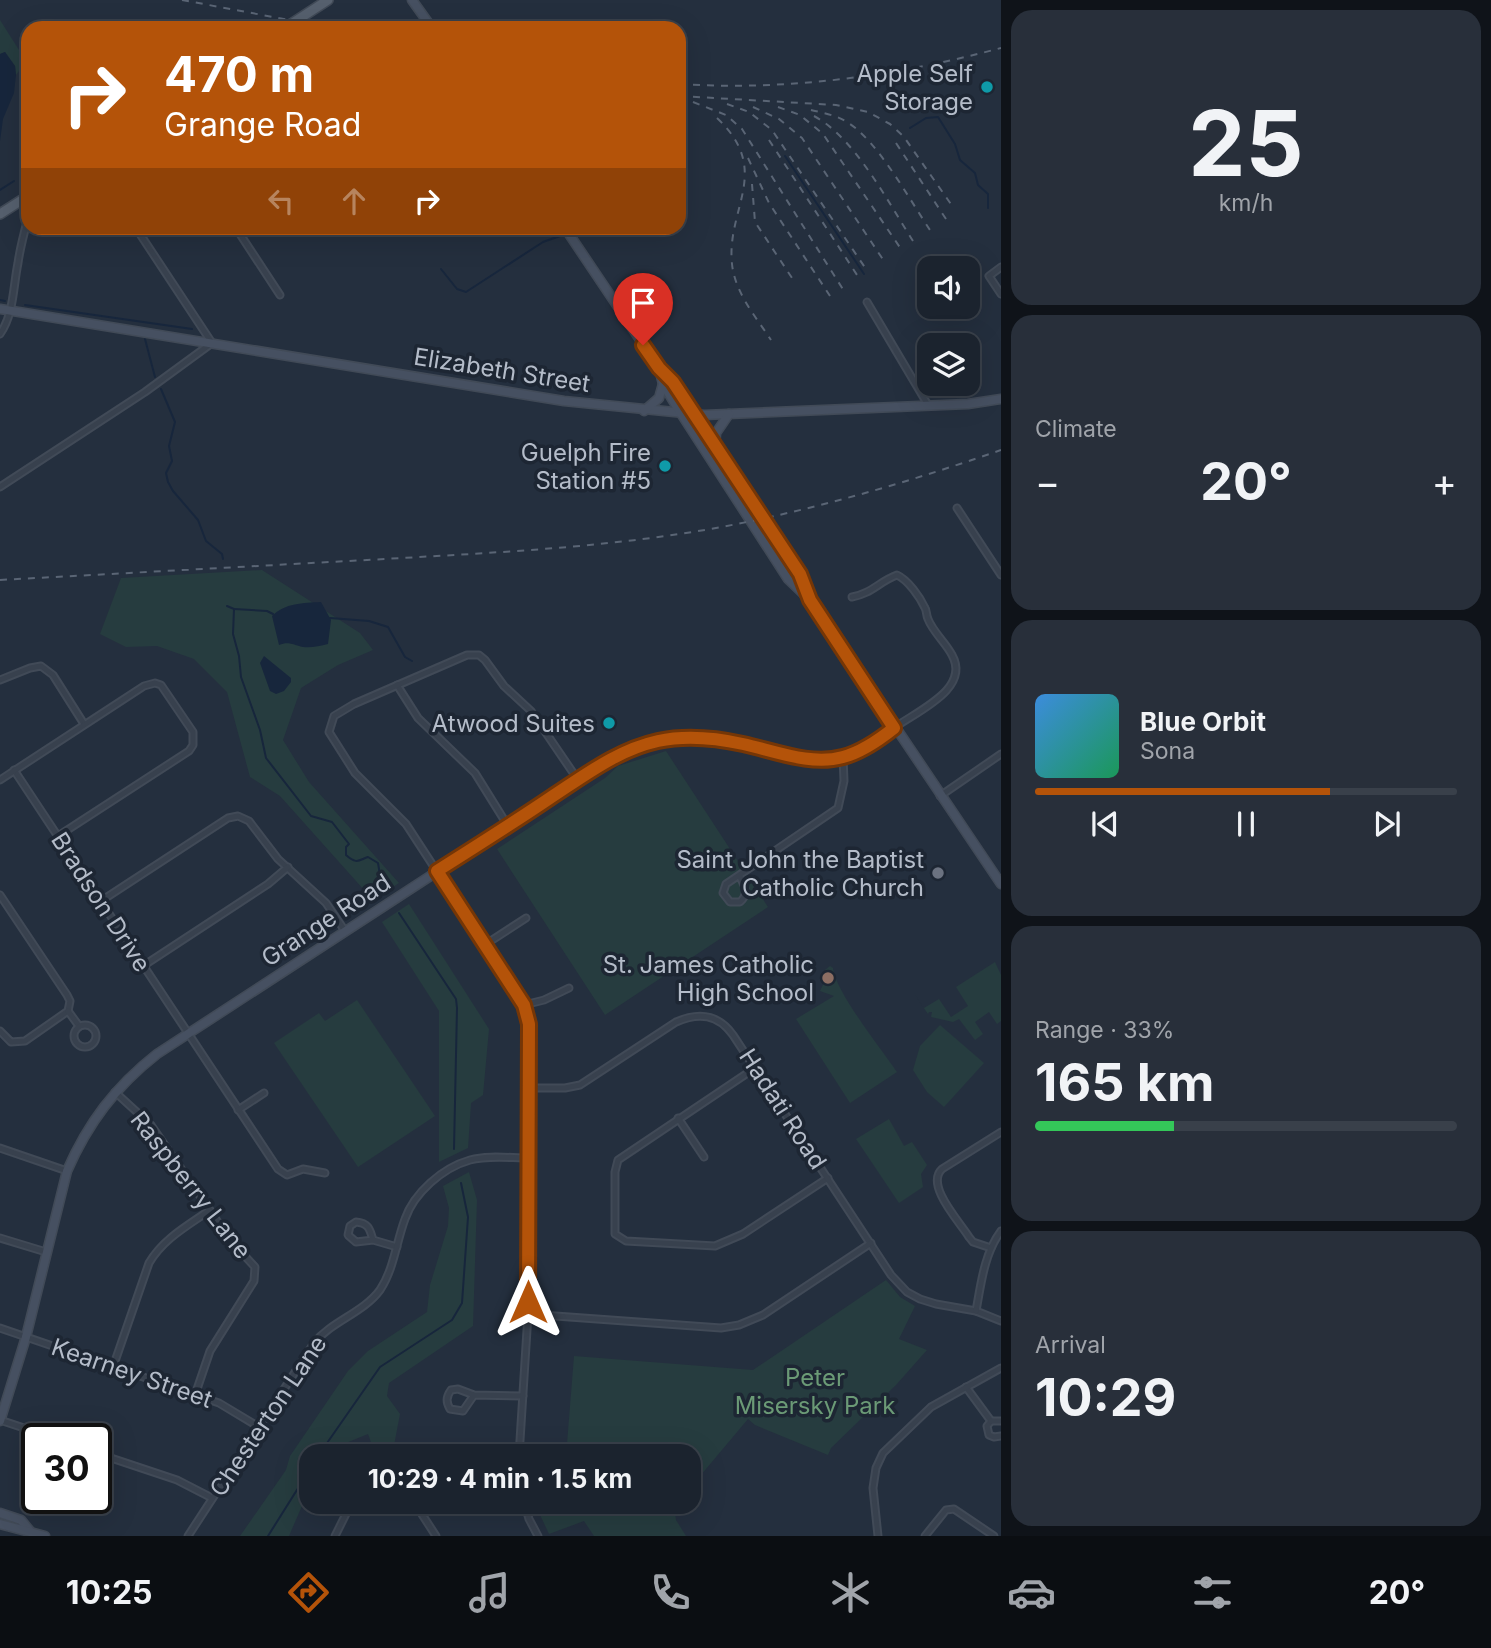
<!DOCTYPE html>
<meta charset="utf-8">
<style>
:root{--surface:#1b232e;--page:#282f3a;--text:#f1f3f6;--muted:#a0a4aa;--line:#39404a;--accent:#b45309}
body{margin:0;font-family:Inter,sans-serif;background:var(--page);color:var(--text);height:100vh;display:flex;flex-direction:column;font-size:26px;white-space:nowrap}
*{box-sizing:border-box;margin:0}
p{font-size:23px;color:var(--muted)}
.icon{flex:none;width:38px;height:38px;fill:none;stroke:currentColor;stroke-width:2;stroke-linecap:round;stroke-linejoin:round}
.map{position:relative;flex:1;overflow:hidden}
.details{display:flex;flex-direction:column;gap:10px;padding:10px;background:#0f1319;width:490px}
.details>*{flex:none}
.top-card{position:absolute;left:21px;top:21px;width:665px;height:214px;border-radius:21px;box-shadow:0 7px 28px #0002,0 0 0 2px var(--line);background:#b45309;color:#fff;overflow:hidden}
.buttons{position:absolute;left:917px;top:256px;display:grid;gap:14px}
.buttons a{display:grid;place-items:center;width:63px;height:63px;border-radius:14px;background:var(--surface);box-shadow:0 7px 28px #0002,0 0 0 2px var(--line);font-size:35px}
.speed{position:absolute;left:21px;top:1423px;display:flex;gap:14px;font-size:35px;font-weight:700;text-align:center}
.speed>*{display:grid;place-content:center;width:91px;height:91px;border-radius:50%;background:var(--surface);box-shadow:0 7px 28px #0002,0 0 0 2px var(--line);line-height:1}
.speed .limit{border:4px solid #111;border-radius:10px;background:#fff;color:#111}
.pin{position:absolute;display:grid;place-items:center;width:60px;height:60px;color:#fff;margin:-72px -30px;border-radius:50% 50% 50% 0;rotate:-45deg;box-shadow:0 0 7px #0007}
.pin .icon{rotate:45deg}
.me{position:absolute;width:77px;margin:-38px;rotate:0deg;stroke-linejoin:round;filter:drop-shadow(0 0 5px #0008)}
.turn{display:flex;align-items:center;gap:24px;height:147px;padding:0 28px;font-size:32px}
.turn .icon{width:91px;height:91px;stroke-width:2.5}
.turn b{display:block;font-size:49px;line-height:60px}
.lanes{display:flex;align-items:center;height:66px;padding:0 28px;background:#0003;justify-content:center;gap:35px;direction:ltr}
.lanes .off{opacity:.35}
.big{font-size:52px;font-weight:700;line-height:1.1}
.details .widget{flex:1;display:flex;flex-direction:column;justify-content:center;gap:10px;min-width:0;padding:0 24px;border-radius:21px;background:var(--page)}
.details .dial{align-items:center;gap:0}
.dial b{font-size:91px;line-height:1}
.song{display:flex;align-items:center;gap:21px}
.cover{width:84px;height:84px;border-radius:10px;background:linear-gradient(135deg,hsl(210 70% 55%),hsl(150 70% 35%))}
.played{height:7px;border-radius:4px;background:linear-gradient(90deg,var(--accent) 70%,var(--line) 70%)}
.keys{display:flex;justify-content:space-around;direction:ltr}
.heat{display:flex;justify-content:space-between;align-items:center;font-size:38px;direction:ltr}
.charge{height:10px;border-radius:5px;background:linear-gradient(90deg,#34c759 33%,var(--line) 0)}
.trip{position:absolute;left:299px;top:1444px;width:402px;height:70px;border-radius:21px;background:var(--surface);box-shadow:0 7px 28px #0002,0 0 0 2px var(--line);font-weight:700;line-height:70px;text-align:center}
.menu{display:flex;height:112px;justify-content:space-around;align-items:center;background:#0b0e12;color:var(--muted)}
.menu .icon{width:49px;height:49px}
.menu .active{color:var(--accent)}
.menu b{font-size:32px;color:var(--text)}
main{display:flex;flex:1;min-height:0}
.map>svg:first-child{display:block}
</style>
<main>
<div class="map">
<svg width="1001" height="1536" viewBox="0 0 1001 1536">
<rect width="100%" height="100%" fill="#242f3e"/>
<g fill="#263c3f">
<polygon points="0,20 26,61 16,75 15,66 5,52 0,54"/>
<polygon points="262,570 360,633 373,650 338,665 301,688 283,740 309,782 399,883 373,900 280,796 250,777 227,692 194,659 157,646 126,647 100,634 121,578"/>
<polygon points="666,751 768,907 605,1015 497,849 605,778 618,766"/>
<polygon points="409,904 489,1029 483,1095 471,1103 468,1148 439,1162 439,1011 382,922"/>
<polygon points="995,962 1001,975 1001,1021 997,1024 989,1012 975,1022 983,1034 975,1040 959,1019 953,1022 931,1017 932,1012 929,1012 928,1014 913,992 924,1008 939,999 951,1017 968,1006 956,987"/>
<path d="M830 966 833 968C835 991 882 1050 897 1072L850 1103 796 1019 834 996 820 991 827 976 825 970Z"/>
<polygon points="357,1000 435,1116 358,1167 274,1043 319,1013 325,1021"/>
<polygon points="940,1025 984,1063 944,1107 927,1092 913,1070 920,1046"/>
<polygon points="889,1119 904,1146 912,1142 927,1165 921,1174 923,1187 899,1203 856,1139"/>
<polygon points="469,1172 477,1200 473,1326 389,1383 387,1396 400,1414 392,1456 376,1456 368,1434 341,1445 332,1456 312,1456 311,1485 289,1536 240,1536 286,1470 290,1456 348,1371 368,1351 427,1312 430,1285 448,1226 449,1208 443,1186"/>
<polygon points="886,1280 900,1297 915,1306 899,1339 927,1350 896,1385 831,1448 828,1455 755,1425 748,1419 690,1488 690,1456 566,1456 574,1356 753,1370"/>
<polygon points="534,1502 678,1502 674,1507 676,1520 686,1536 594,1536 584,1521 549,1534"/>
</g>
<g fill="#17263c">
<polygon points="5,52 15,66 16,75 14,93 3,119 0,141 0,54"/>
<path d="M321 602 331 620 328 644C320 646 311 648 303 647 293 645 289 641 279 645L272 616C285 603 303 603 321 602Z"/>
<polygon points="264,656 291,678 291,682 284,691 276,694 270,691 260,663"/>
</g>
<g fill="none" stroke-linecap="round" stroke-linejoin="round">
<g stroke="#17263c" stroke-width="2">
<polyline points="910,128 926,118 938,117 955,144 960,160 975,173 978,185 988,194 988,208"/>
<polyline points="785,156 864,274"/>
<polyline points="0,190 14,181"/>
<polyline points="441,269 457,289 466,292 543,242 560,236"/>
<polyline points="0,300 5,301"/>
<polyline points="25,305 192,329"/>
<polyline points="145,339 155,377"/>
<polyline points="161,389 175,422 169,446 172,461 166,473 168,482 173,491 198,520 206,541 222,554 223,559"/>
<path d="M227 606 234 609 233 634 239 656 241 677 260 730 266 758 311 816 332 822 349 844 346 847V855C357 865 359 860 368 857L378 863 382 887 386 894"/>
<polyline points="234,609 267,611 273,614"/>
<polyline points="330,618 369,621 388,627 405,657 412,661"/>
<polyline points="399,913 456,999 457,1008 454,1149"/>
<polyline points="318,1456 380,1367 452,1320 462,1303 468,1217 461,1183"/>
<polyline points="268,1536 312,1466"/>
</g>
<defs>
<g id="street">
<polyline points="236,228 280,295"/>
<polyline points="1001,267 989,276 1001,294"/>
<polyline points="867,302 928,405"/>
<path d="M0 334C14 314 13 287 18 263 20 248 24 233 28 218"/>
<polyline points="0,487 145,392 212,343 136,228"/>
<polyline points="957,508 1001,575"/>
<path d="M852 597C871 594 880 581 897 575 908 580 920 597 925 608 927 611 926 615 928 619 933 632 946 643 952 655 971 689 917 711 894 728"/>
<polyline points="0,680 30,668 41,666 53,675 84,724"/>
<polyline points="397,685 418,718 475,773 508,826"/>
<polyline points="14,770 278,1169 287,1175 303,1169 325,1173"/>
<polyline points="0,780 144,686 155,683 161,685 193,732 193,745 189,751 58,836"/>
<polyline points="940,796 1001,754"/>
<path d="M740 877C745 886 749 894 740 902H730L723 893 726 884 838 808 844 781 843 757"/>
<polyline points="0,895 67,995 70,1001 68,1011 25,1041 11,1042 0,1031"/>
<polyline points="101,901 228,818 238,816 249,821 278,859 326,903 345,931"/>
<polyline points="486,944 526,918"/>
<polyline points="143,966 268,884 288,867"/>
<polyline points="524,1005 544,1000 569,988"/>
<polyline points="68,1011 79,1026"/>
<circle cx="85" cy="1036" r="11"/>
<polyline points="755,1068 618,1160 615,1172 615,1234 626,1241 715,1246 743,1234 828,1178"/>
<path d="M530 1088H565L580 1085 676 1022C699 1012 718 1014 733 1035L891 1275 907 1292 920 1299 936 1304 976 1311 1001 1321"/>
<polyline points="115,1092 151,1125 231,1241 255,1267 254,1281 210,1351 195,1395"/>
<polyline points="238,1110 264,1093"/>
<polyline points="678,1118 704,1157"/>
<polyline points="0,1148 67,1171"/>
<polyline points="0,1238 46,1252"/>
<path d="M373 1240C370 1230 369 1223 356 1222L350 1226 348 1235 356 1242 373 1240 397 1247"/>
<path d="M991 1248 973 1242 969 1237C959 1221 925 1185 942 1169L1001 1132"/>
<path d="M976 1311C981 1284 984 1254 1001 1231"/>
<polyline points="528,1314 721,1328 739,1325 763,1315 871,1243"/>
<polyline points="0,1328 219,1403 259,1427"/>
<path d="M113 1367 149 1263C163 1239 187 1226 210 1210"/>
<polyline points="966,1387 991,1421 987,1426 989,1435 994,1437 1001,1436"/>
<path d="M474 1395 463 1411 450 1409C446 1402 446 1397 451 1390L458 1389 474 1395 523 1396"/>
<polyline points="0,1420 54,1438"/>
<polyline points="991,1421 1001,1421"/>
<polyline points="96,1453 177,1480 212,1498"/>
<polyline points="519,1456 528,1314 530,1035 524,1005 406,824 355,773 329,732 334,716 354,704 467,655 479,655 485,660 504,686 531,711 578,780"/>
<polyline points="414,1502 436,1536"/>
<polyline points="524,1502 529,1519 538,1536"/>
<path d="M188 1536 314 1343C332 1321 363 1313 380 1290 394 1269 396 1243 405 1219 414 1193 442 1168 470 1160 488 1155 510 1158 529 1158"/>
<polyline points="335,1536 352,1502"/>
<polyline points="878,1536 873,1488 876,1468 883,1453 931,1407 1001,1368"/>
<polyline points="925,1536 946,1510 954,1509 994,1536"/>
</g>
<g id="secondary">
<polyline points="412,0 432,28"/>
<polyline points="565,228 659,368 673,382 800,574 809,598"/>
<polyline points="0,309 564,401 704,415 968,404 1001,399"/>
<polyline points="659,368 663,384 675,404 788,579 810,600 1001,884"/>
<polyline points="644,411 659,398 663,384"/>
<polyline points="715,446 716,433 729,414"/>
<path d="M0 1421 26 1337 67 1171C88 1123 115 1087 157 1054L593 770C656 732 699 733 768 750 792 756 819 763 843 757 862 752 879 740 894 728"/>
<polyline points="0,1513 21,1520 30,1531"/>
<polyline points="0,1524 45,1536"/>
</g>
<g id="primary">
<polyline points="285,28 328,0"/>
<polyline points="0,214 28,196"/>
</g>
</defs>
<use href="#street" stroke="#414a57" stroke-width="9"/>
<use href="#secondary" stroke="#414a57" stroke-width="11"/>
<use href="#primary" stroke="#414a57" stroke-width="12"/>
<use href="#street" stroke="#38414e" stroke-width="5"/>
<use href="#secondary" stroke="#465061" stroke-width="8"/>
<use href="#primary" stroke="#56606e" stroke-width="9"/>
<g stroke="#5a6575" stroke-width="2" stroke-dasharray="7 7" stroke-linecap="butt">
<polyline points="182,0 332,28"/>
<path d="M679 84C788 91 896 76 1001 48"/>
<polyline points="679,96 836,105 868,112 890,124 904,137 953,207"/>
<polyline points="693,102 726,115 742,129 844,291"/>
<polyline points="727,104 749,112 772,130 868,272"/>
<polyline points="753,107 779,119 802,138 884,261"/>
<polyline points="778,107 800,115 823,134 901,249"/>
<path d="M811 110C823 113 836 115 847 122 878 141 909 199 930 230"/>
<path d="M814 116C855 138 888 202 913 241"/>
<path d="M717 118C773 171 726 208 732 264 735 293 756 317 771 340"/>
<polyline points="769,140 859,278"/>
<polyline points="896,143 946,219"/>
<polyline points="748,158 769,203 830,296"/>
<polyline points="752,184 755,222 794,281"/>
<path d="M0 580C128 573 257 566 385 559 503 552 621 547 737 524 827 506 915 480 1001 450"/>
</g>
</g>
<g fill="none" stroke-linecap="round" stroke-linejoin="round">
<defs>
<path id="route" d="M528 1302 529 1024 524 1005 437 871C475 847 513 823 550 798 584 776 617 750 658 741 686 735 716 738 743 744 775 751 811 766 843 757 862 752 879 740 894 728L810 600 800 574 673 382 659 368 643 345"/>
</defs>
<use href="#route" stroke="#753606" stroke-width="18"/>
<use href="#route" stroke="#b45309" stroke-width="12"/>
</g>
<g fill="#0f9aa8" stroke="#1d2633" stroke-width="2.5">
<circle cx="987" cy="87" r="7"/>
<circle cx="665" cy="466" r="7"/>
<circle cx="609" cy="723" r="7"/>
</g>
<circle fill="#6b7280" stroke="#1d2633" stroke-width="2.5" cx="938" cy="873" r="7"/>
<circle fill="#8d6e63" stroke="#1d2633" stroke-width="2.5" cx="828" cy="978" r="7"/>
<g text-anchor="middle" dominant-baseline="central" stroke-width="7" stroke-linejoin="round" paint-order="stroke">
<g font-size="24" fill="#b4bcc9" stroke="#1d2633" text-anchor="end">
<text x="973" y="73">Apple Self<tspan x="973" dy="28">Storage</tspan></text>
<text x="651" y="452">Guelph Fire<tspan x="651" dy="28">Station #5</tspan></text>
<text x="595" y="723">Atwood Suites</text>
<text x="924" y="859">Saint John the Baptist<tspan x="924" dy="28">Catholic Church</tspan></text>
<text x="814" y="964">St. James Catholic<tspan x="814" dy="28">High School</tspan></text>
</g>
<g font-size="24" fill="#b4bcc9" stroke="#1d2633">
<text transform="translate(502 370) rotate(9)">Elizabeth Street</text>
<text transform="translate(101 902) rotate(57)">Bradson Drive</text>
<text transform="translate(326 920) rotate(-33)">Grange Road</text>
<text transform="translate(783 1109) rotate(57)">Hadati Road</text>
<text transform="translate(191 1185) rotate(52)">Raspberry Lane</text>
<text transform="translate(132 1373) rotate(19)">Kearney Street</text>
<text transform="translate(268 1416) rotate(-56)">Chesterton Lane</text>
</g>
<g font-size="24" fill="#6b9a76" stroke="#1d2633">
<text x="815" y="1377">Peter<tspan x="815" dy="28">Misersky Park</tspan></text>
</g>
</g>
</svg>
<div class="buttons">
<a><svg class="icon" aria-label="sound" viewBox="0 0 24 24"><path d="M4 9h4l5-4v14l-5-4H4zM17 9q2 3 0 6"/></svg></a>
<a><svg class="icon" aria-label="layers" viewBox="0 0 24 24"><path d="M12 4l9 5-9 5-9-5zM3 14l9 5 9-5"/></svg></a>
</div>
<div class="speed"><div class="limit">30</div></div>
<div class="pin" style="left:643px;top:345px;background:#d93025"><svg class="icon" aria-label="arrive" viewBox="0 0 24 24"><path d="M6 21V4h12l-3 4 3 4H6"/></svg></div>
<svg class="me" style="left:528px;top:1302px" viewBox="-20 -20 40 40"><path d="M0-17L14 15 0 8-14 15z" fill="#b45309" stroke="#fff" stroke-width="4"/></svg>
<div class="trip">10:29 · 4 min · 1.5 km</div>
<div class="top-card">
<div class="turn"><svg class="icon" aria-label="right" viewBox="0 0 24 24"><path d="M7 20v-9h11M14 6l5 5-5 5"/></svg><div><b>470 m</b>Grange Road</div></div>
<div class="lanes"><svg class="icon off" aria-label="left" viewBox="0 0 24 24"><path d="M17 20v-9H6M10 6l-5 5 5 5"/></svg><svg class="icon off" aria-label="ahead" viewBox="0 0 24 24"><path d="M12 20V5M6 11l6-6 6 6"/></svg><svg class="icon" aria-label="right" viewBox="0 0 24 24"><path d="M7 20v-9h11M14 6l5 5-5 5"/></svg></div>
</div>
</div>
<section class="details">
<div class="widget dial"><b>25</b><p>km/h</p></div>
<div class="widget"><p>Climate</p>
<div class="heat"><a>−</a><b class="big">20°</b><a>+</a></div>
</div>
<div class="widget">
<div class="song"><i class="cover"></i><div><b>Blue Orbit</b><p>Sona</p></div></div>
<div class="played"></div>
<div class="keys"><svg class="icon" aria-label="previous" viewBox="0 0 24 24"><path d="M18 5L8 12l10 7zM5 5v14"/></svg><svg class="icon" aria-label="pause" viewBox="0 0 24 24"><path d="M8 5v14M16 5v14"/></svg><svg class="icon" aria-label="next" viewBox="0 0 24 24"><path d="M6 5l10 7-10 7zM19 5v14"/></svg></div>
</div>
<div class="widget"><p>Range · 33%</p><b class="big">165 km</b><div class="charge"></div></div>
<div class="widget"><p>Arrival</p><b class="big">10:29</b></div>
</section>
</main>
<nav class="menu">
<b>10:25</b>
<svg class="icon active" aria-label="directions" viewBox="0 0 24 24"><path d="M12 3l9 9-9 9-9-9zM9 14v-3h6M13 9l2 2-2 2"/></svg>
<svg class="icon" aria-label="music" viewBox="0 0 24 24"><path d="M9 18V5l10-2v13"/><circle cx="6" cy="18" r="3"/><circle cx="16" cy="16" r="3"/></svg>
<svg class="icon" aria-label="phone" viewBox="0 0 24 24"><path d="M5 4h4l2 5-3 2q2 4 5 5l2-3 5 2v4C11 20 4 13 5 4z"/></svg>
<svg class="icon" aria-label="climate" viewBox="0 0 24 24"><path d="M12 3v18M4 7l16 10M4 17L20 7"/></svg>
<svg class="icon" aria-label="car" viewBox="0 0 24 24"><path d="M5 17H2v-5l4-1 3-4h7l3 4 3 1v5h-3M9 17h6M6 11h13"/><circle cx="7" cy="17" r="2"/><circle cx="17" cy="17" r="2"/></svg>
<svg class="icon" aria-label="filters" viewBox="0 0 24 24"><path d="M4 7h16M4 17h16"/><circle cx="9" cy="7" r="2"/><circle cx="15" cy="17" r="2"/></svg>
<b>20°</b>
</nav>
